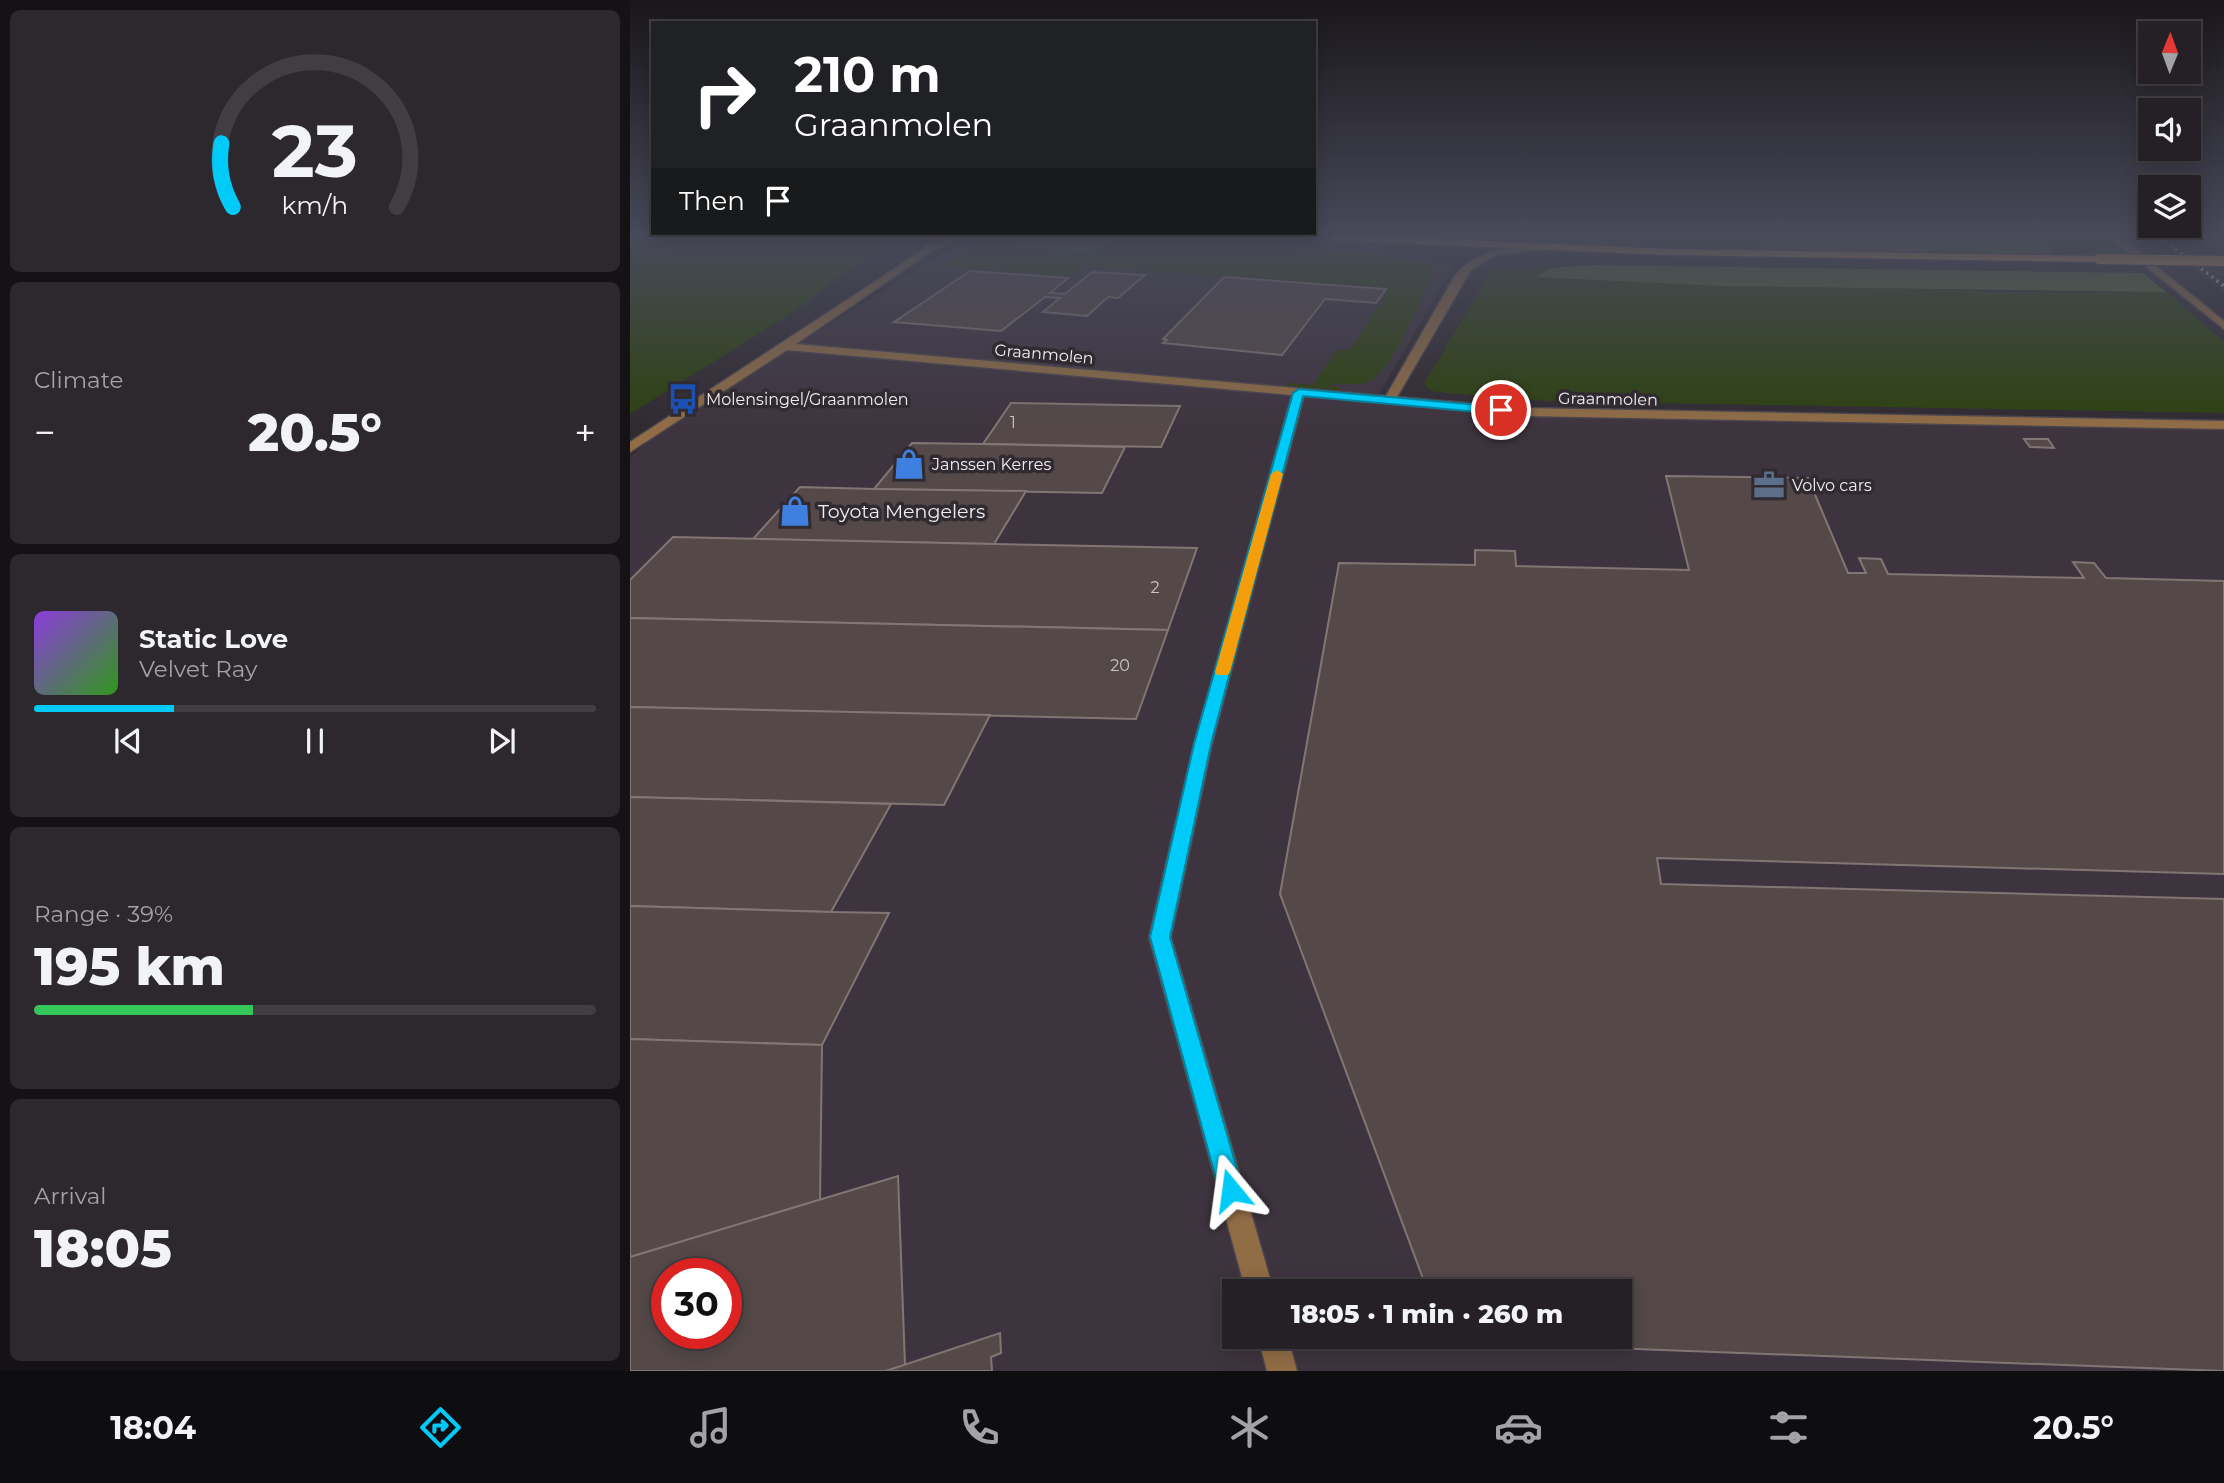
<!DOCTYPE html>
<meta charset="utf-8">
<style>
:root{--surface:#242025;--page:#2c282d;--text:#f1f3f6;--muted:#a3a3a7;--line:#413e42;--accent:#00cbf8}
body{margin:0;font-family:Montserrat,sans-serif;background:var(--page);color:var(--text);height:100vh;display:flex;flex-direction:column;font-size:26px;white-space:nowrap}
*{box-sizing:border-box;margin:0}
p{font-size:23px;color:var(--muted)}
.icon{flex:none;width:38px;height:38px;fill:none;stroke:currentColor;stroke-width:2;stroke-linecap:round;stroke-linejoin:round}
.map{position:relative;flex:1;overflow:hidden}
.sheet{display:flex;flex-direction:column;gap:10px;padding:10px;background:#141214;width:630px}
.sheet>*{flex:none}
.banner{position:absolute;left:21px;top:21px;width:665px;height:214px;border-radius:0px;box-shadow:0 4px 18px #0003,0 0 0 2px var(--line);background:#202124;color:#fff;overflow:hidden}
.needle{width:46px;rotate:1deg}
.buttons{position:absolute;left:1508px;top:21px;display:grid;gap:14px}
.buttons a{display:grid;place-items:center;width:63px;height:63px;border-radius:0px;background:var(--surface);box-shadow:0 4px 18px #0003,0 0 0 2px var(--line);font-size:35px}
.speed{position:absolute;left:21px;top:1258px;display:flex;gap:14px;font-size:35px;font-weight:700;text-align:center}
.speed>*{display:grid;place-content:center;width:91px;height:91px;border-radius:50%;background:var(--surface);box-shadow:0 4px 18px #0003,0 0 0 2px var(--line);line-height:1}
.speed .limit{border:10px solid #d22;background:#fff;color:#111}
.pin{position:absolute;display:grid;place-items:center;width:60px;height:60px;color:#fff;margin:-30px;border:4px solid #fff;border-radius:50%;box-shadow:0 2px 7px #0007}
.me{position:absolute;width:77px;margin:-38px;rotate:344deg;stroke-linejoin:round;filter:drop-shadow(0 0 5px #0008)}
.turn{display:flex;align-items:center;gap:24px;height:147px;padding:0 28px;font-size:32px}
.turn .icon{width:91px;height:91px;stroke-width:2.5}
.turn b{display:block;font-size:49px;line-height:60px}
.then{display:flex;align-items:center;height:66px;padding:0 28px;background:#0003;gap:14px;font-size:26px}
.big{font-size:52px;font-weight:800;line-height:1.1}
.sheet .widget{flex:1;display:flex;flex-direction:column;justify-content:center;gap:10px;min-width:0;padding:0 24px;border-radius:10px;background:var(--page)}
.sheet .dial{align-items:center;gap:0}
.dial svg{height:182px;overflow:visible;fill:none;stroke:var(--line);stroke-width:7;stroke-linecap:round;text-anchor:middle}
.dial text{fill:var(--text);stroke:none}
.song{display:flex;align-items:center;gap:21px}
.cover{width:84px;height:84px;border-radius:10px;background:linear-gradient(135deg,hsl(270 70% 55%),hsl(110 70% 35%))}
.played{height:7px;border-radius:4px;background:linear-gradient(90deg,var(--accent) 25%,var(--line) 25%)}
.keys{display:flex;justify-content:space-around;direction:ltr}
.heat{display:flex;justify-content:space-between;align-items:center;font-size:38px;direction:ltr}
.charge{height:10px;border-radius:5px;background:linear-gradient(90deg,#34c759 39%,var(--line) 0)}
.trip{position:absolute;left:592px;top:1279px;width:410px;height:70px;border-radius:0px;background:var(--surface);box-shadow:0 4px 18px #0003,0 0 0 2px var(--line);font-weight:800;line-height:70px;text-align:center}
.tabs{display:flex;height:112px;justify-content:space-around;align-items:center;background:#0e0d0f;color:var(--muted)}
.tabs .icon{width:49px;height:49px}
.tabs .current{color:var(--accent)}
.tabs b{font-size:32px;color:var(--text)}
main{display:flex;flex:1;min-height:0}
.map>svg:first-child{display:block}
</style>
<main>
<section class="sheet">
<div class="widget dial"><svg viewBox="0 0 100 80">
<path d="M14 69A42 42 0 1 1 86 69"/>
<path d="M14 69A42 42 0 0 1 9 41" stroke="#00cbf8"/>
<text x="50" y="56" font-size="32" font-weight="700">23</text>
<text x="50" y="72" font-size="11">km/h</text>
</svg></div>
<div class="widget"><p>Climate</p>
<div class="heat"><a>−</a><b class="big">20.5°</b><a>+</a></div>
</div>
<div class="widget">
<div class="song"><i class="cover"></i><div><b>Static Love</b><p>Velvet Ray</p></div></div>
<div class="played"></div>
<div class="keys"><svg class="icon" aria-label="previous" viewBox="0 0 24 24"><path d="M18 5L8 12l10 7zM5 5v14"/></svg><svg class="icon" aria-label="pause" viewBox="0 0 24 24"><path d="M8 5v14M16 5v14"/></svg><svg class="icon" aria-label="next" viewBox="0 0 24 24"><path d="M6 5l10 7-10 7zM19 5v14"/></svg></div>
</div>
<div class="widget"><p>Range · 39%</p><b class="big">195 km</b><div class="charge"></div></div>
<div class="widget"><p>Arrival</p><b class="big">18:05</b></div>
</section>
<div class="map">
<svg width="1594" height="1371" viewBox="0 0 1594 1371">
<rect width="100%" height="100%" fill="#302a31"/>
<g fill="#3e343f" fill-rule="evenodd">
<path d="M341 237H570L745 251 824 265 749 394 977 418 1594 430V1371H0V457L18 441 178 337ZM37 1274H96V1334H37ZM604 1292H989V1337H604Z"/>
<polygon points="1524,237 1556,237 1594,264 1594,292"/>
</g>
<g fill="#2d410f">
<polygon points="0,237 261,237 168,309 0,414"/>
<path d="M357 237H383L381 245 458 252 490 237H536L736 253 806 265C798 288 761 372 740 381 726 388 710 381 698 385L710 387 708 391 656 386 660 383 683 385 707 350 719 351 760 288 454 266 441 276 312 266Z"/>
<polygon points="761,237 1136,237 1129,250 941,246"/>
<polygon points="1408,237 1474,237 1495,254 1426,254"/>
<polygon points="920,268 907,276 1378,292 1536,292 1594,342 1594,413 917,401 805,392 796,387 795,382 862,270"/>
</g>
<g fill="#506c2b">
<polygon points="383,237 490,237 458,252 381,245"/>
<polygon points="1136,237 1408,237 1426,254 1129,250"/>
<polygon points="963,265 1513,273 1536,292 1092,286 906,277 920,268"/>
</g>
<g fill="#544948" stroke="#827674" stroke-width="2" fill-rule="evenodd">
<polygon points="340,271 438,278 420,293 435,294 462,272 515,275 488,298 478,297 457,316 413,312 430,298 415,297 371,331 264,322"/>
<polygon points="594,277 756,289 746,303 695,299 652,355 533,343 537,340 533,339"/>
<polygon points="381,403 550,406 531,447 353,444"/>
<polygon points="1394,439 1418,439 1424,448 1400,447"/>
<polygon points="282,443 353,444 495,447 472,493 244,489"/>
<polygon points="1036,476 1178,478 1218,573 1236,573 1229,558 1251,559 1258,574 1454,578 1443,562 1464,563 1476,578 1594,581 1594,874 1027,858 1031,884 1594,899 1594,1371 817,1342 815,1337 989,1337 989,1292 798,1292 650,894 709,563 845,565 845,550 885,551 886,566 1059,570"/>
<polygon points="170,487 244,489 396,491 364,544 123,539"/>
<polygon points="43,537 364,544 567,548 538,630 0,618 0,580"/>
<polygon points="0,618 538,630 506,719 0,707"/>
<polygon points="0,707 360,715 314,805 0,797"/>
<polygon points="0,797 261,804 201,912 0,906"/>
<polygon points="0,906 201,912 259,913 192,1045 0,1039"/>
<polygon points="0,1039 192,1045 190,1200 0,1257"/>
<path d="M268 1176 275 1365 256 1371H0V1257ZM37 1274H96V1334H37Z"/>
<polygon points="370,1333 371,1353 361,1357 362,1371 256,1371"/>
</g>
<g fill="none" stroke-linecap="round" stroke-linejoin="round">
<defs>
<g id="minor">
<path d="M304 237H314L308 243 322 237H335L299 253 166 344 756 396 824 277C846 249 875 248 908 245L911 246V250L866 255 841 270 767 397 893 408 1594 421V429L893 416 674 396 582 744 541 937 644 1292H616L519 937 564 744 662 395 157 350 0 452V442L246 281 290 251Z"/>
<polygon points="1479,237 1490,237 1594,321 1594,329"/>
<polygon points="628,1337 658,1337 667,1371 637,1371"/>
</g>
<polygon id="major" points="697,237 769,237 1038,249 1469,256 1474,259 1469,262 1038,255 702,240"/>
</defs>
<use href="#minor" stroke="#4b454c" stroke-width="3"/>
<use href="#major" stroke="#4b454c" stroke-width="3"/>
<use href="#minor" fill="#916d46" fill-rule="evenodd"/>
<use href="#major" fill="#f6ac56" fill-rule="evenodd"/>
<polyline stroke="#dcd8dd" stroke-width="3.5" stroke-dasharray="2 4.5" stroke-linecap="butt" points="1530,237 1594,286"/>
<defs>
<polyline id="major-bridge" points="1469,259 1594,261"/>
</defs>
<use href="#major-bridge" stroke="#4b454c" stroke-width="12" stroke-linecap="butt"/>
<use href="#major-bridge" stroke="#f6ac56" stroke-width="10"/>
</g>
<linearGradient id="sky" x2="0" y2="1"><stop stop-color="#1a171b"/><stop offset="0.55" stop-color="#484a5a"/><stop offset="1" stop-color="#484a5a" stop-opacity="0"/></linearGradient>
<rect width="1594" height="429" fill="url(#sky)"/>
<polygon fill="#00cbf8" stroke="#0084a1" stroke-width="2" points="669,389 871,407 877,410 871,414 673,396 581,744 540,937 613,1190 610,1198 601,1202 593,1198 589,1190 520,937 564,744 663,393"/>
<polygon fill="#f59e0b" points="647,470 653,474 600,672 598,675 587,675 585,672 641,474"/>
<defs>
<symbol id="bus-bare" viewBox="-9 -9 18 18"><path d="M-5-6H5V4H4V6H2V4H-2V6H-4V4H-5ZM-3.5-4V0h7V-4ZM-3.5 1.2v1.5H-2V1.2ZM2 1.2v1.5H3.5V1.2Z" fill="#1a4fb4" stroke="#302a31" stroke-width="2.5" paint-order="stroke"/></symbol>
<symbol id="shop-bare" viewBox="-9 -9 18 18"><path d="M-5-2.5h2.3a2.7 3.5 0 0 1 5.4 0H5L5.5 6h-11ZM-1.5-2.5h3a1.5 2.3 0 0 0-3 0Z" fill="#3f7fe0" stroke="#302a31" stroke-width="2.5" paint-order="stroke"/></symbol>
<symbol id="office-bare" viewBox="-9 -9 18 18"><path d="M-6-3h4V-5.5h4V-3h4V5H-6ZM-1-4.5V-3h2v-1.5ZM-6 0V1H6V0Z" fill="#5c6f8a" stroke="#302a31" stroke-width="2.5" paint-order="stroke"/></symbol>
</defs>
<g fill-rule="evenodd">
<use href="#bus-bare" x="31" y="377" width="44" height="44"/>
<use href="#shop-bare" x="257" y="442" width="44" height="44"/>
<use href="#office-bare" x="1117" y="463" width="44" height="44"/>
<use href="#shop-bare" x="143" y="489" width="44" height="44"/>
</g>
<g text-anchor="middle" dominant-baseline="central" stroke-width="7" stroke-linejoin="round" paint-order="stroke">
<g font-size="16" fill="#f0ecf1" stroke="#302a31">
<text transform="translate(414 354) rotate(5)">Graanmolen</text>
<text transform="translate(978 399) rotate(1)">Graanmolen</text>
</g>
<g font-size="16" fill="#f0ecf1" stroke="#302a31" text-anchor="start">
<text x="76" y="399">Molensingel/Graanmolen</text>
<text x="302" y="464">Janssen Kerres</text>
<text x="1162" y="485">Volvo cars</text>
</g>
<g font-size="16" fill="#c9c3c7">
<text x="383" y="422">1</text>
<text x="525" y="587">2</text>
<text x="490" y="665">20</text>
</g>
<g font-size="19" fill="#f0ecf1" stroke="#302a31" text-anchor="start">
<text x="188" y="511">Toyota Mengelers</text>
</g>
</g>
</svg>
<div class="buttons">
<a><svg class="needle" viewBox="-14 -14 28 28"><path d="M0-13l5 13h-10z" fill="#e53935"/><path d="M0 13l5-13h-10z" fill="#a3a3a7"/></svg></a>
<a><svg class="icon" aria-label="sound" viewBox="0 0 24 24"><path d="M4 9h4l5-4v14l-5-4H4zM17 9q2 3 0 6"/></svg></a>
<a><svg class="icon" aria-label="layers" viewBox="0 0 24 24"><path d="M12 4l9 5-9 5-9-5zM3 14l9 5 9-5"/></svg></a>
</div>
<div class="speed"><div class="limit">30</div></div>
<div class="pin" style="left:871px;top:410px;background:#d93025"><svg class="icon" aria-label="arrive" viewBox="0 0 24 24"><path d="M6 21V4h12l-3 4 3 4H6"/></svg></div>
<svg class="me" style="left:601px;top:1190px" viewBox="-20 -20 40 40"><path d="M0-17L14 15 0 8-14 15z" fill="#00cbf8" stroke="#fff" stroke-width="4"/></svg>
<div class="trip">18:05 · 1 min · 260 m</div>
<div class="banner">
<div class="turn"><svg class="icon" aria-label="right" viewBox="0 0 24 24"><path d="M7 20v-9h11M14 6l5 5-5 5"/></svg><div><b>210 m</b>Graanmolen</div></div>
<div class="then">Then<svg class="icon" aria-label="arrive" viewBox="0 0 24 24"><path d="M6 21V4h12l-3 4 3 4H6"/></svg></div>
</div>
</div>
</main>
<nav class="tabs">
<b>18:04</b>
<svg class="icon current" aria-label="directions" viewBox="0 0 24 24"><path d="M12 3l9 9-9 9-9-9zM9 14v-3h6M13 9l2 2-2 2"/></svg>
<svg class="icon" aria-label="music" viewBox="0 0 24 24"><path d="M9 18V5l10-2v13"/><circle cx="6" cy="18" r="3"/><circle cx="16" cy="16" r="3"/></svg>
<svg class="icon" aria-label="phone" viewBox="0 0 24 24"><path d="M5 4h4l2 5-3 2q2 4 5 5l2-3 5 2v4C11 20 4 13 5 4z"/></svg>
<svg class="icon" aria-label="climate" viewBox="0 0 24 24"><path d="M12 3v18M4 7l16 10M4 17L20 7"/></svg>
<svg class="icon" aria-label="car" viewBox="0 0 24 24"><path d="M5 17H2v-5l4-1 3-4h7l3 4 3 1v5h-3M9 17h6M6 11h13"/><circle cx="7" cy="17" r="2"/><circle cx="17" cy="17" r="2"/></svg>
<svg class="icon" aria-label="filters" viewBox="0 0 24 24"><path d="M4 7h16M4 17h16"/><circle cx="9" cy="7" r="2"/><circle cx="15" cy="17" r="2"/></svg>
<b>20.5°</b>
</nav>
